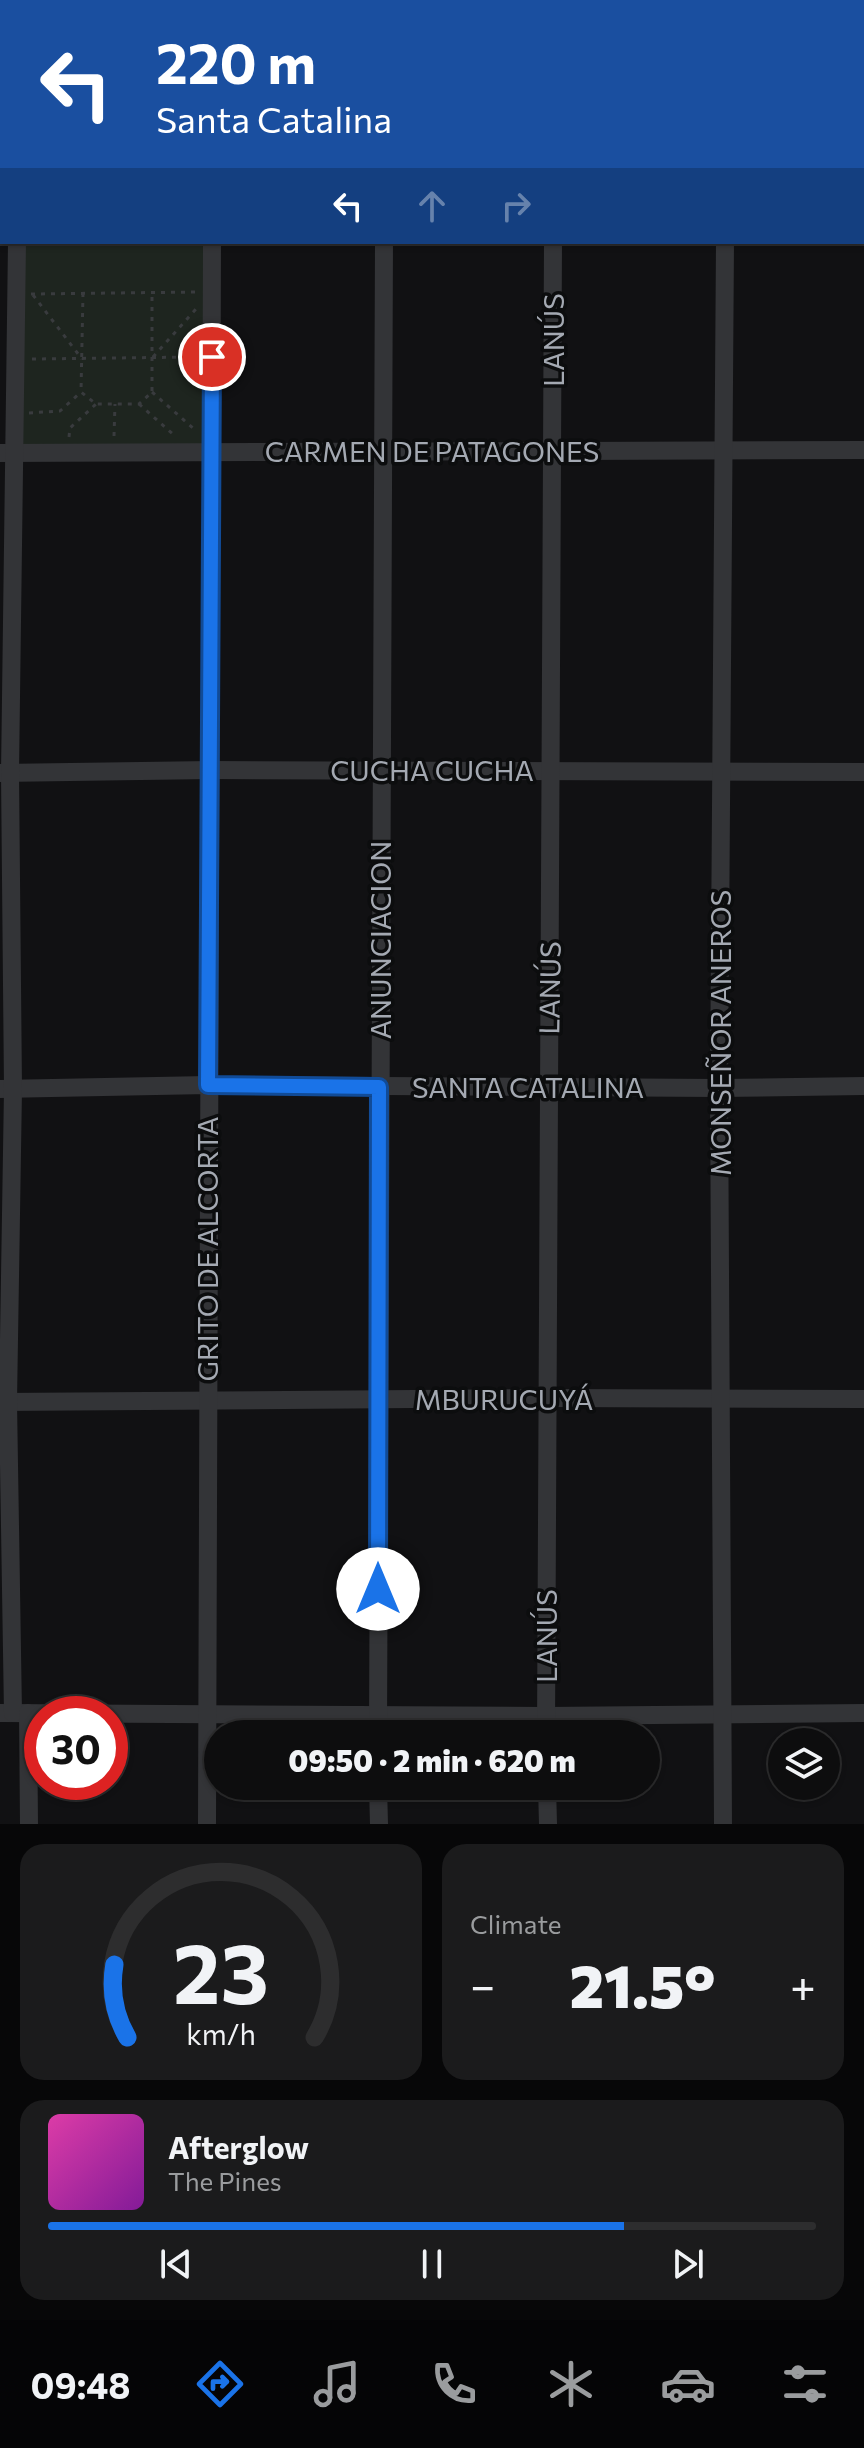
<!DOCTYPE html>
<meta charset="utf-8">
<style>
:root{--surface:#0d0d0e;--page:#1b1b1c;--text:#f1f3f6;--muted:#9a9c9e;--line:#2d2d2e;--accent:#1a73e8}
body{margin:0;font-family:Commissioner,sans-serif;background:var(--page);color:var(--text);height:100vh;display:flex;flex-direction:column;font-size:30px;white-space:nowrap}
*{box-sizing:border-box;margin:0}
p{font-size:26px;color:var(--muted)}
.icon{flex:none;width:44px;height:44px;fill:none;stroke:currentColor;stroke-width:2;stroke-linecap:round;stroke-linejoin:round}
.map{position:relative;height:1824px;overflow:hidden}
.panel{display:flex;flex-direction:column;gap:20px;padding:20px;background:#070708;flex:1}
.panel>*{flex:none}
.banner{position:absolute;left:0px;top:0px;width:864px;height:244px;box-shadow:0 2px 6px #0004,0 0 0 2px var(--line);background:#1a4fa0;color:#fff;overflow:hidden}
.tools{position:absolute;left:768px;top:1728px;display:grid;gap:16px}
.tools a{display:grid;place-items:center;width:72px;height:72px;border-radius:50%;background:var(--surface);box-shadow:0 2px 6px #0004,0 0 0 2px var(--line);font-size:40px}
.speed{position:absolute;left:24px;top:1696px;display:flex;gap:16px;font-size:40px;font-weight:700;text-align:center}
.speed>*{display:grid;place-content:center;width:104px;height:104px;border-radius:50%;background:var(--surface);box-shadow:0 2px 6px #0004,0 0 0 2px var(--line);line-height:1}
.speed .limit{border:12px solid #d22;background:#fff;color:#111}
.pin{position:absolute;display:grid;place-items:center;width:68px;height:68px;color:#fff;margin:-34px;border:4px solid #fff;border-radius:50%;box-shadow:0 2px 8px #0007}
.me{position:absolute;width:88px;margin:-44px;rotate:0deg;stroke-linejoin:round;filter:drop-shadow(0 0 6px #0008)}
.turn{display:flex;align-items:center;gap:28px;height:168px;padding:0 24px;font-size:36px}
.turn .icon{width:104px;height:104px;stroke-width:2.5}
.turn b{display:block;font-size:56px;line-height:68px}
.lanes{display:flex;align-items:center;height:76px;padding:0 24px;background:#0003;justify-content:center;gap:40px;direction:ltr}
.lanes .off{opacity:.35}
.big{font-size:60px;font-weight:800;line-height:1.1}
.panel .tile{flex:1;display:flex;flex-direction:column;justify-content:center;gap:12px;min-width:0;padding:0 28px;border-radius:24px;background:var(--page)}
.panel .dial{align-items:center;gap:0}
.dial svg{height:208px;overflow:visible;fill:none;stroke:var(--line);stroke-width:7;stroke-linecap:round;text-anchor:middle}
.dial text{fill:var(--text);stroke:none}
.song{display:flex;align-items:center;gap:24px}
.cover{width:96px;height:96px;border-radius:12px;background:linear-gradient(135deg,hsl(320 70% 55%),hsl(290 70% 35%))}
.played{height:8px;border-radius:4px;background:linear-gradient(90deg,var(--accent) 75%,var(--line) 75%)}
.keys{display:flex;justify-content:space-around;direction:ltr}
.heat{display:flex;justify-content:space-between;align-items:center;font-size:44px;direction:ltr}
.panel .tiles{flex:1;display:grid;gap:20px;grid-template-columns:1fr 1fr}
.tile:last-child{grid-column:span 2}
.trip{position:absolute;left:204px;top:1720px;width:456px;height:80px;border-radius:40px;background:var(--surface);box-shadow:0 2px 6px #0004,0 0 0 2px var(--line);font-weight:800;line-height:80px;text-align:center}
.tabs{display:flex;height:128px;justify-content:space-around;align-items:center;background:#050506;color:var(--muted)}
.tabs .icon{width:56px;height:56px}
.tabs .current{color:var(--accent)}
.tabs b{font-size:36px;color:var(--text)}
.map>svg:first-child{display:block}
</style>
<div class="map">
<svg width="864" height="1824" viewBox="0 0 864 1824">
<rect width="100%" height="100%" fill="#111113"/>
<polygon fill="#1e251f" points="17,242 212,242 212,451 13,452"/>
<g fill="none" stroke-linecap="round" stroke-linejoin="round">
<g stroke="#393b3e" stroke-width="3" stroke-dasharray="4 6" stroke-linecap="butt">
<polyline points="83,293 81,392 96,404 139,404 152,392 152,292"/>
<polyline points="31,294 196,292"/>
<polyline points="33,295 82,359"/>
<polyline points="153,357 196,309"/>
<polyline points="32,359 196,357"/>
<polyline points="152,392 194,429"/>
<polyline points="139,404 175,436"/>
<polyline points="29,413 60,411 81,392"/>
<polyline points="114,436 115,404"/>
<polyline points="69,437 70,428 96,404"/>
</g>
<g stroke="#333437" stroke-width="18">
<polyline points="15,0 15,2"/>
<polyline points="213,0 213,2"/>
<polyline points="385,2 385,0"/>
<polyline points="555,2 555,0"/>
<polyline points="726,2 726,0"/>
<polyline points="845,2 850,0"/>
<polyline points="0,110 2,110"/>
<polyline points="0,453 864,450"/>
<polyline points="0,773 211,770 864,772"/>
<polyline points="0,1089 208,1085 719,1088 864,1086"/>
<polyline points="0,1402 547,1398 864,1399"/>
<polyline points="0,1713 546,1716 864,1713"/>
<polyline points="13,1713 8,1402 13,1089 10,773 17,242"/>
<polyline points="28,1713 29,1824"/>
<polyline points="378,1734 384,242"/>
<polyline points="546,1734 553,242"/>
<polyline points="378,1786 379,1824"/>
<polyline points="547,1786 548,1824"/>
<polyline points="207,1824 212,242"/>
<polyline points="723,1824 719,1088 725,242"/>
</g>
<g stroke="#4f5156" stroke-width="24">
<polyline points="774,0 775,2"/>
<polyline points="805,0 806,2"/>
<polyline points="862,129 864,133"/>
<polyline points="862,201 864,206"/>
</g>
</g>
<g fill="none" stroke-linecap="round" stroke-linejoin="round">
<defs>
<polyline id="route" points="212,357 208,1085 379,1087 378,1589"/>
</defs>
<use href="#route" stroke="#114b97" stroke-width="20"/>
<use href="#route" stroke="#1a73e8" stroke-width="14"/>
</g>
<g text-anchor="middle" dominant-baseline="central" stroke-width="7" stroke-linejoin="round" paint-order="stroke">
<g font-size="28" fill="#a4a9b2" stroke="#0c0d0e">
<text transform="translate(553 340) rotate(-90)">LANÚS</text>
<text x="432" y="451">CARMEN DE PATAGONES</text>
<text x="432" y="770">CUCHA CUCHA</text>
<text transform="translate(380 940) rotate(-90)">ANUNCIACION</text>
<text transform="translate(549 988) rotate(-89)">LANÚS</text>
<text transform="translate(720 1033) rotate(-90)">MONSEÑOR ANEROS</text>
<text x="528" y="1087">SANTA CATALINA</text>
<text transform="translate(207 1249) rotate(-90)">GRITO DE ALCORTA</text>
<text x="504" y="1399">MBURUCUYÁ</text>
<text transform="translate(546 1636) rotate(-90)">LANÚS</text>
</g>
</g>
</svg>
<div class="tools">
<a><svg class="icon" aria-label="layers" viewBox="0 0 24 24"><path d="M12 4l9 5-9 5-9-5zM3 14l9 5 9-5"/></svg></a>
</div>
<div class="speed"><div class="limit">30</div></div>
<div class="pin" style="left:212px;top:357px;background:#d93025"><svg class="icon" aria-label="arrive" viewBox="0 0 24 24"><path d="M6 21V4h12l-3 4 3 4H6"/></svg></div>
<svg class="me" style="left:378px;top:1589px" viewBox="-20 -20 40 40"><circle r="19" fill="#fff"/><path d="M0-13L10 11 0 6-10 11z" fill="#1a73e8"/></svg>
<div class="trip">09:50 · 2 min · 620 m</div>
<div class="banner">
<div class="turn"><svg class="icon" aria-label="left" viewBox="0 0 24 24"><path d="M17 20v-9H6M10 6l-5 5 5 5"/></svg><div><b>220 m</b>Santa Catalina</div></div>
<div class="lanes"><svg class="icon" aria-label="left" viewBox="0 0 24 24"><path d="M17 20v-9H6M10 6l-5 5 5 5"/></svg><svg class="icon off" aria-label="ahead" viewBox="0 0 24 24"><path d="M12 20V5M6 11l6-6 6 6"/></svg><svg class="icon off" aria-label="right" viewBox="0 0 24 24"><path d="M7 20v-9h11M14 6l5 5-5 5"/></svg></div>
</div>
</div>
<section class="panel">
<div class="tiles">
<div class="tile dial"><svg viewBox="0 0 100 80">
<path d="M14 69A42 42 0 1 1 86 69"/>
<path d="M14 69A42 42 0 0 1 9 41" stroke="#1a73e8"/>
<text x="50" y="56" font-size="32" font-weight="700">23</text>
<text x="50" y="72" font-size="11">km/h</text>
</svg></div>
<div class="tile"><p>Climate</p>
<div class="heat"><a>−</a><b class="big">21.5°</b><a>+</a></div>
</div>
<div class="tile">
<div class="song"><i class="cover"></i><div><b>Afterglow</b><p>The Pines</p></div></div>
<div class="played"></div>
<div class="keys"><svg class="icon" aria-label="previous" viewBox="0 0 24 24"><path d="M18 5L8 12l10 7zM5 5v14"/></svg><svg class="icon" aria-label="pause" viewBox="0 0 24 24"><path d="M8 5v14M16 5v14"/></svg><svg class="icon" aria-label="next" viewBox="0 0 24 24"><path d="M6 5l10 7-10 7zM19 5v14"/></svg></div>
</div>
</div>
</section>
<nav class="tabs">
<b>09:48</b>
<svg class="icon current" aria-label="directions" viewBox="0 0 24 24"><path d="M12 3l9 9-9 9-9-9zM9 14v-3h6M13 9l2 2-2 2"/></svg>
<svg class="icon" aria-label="music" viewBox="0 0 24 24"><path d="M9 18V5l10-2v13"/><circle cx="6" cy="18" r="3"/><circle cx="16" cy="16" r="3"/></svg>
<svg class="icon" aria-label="phone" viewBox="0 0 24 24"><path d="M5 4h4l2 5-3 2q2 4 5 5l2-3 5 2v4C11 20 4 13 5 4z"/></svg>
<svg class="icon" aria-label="climate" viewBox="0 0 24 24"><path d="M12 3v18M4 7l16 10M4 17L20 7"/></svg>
<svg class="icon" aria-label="car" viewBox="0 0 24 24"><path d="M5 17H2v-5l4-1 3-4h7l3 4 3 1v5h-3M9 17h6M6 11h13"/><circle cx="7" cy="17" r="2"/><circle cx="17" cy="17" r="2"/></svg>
<svg class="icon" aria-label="filters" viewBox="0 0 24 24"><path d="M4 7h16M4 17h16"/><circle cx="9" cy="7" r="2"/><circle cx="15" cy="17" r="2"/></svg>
</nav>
